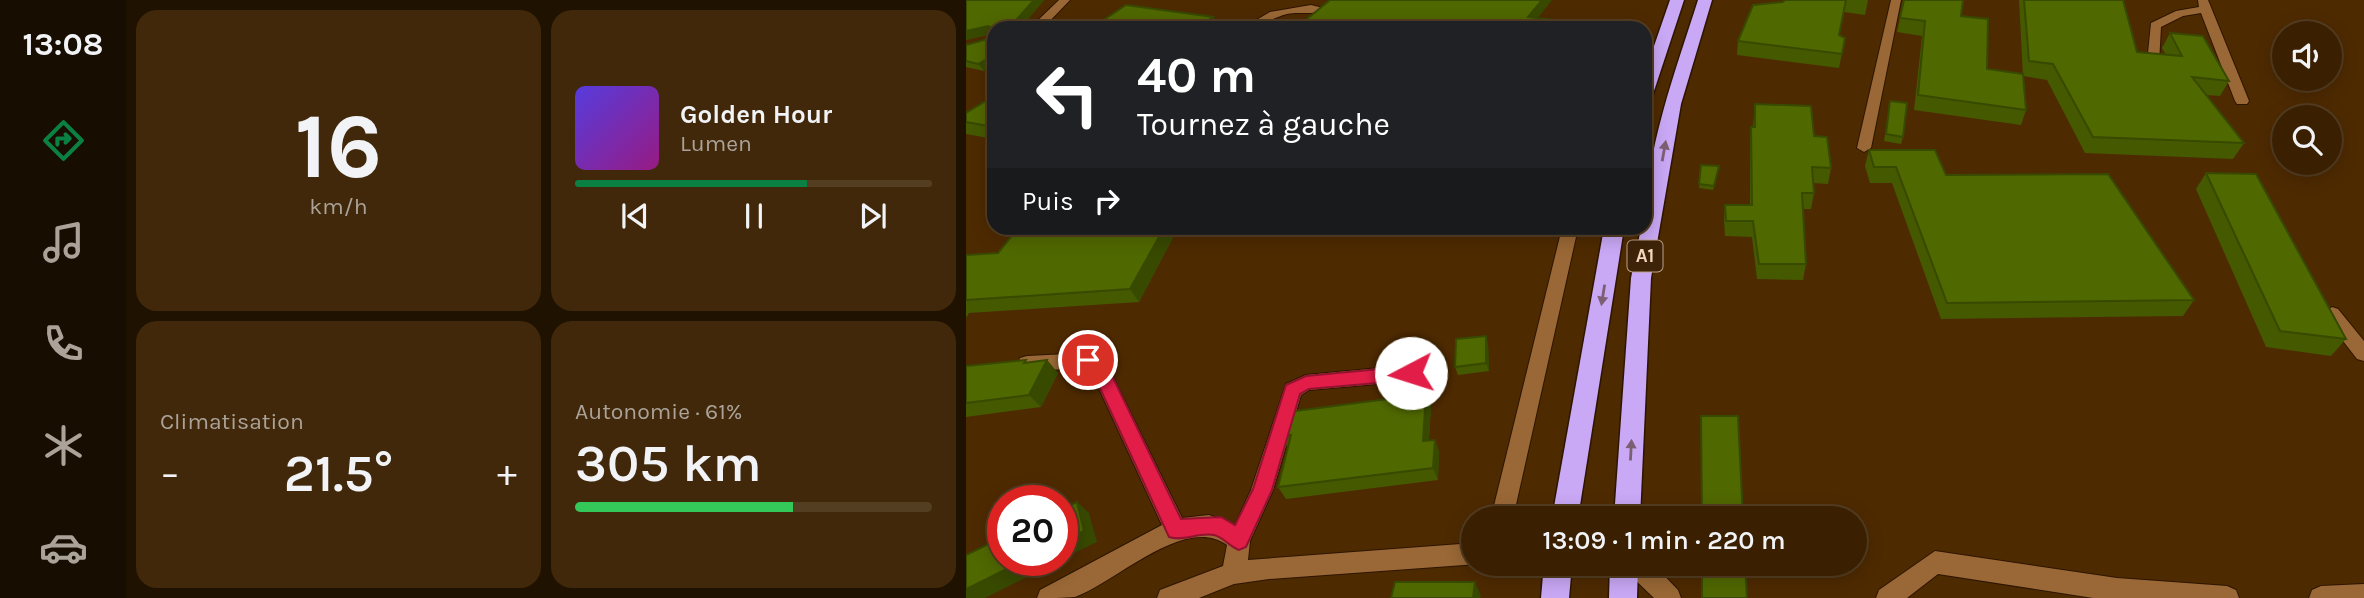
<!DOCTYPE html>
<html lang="fr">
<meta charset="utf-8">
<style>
:root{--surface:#3a2000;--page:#41280a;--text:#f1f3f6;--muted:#aba399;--line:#543e22;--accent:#0b8043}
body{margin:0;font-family:Karla,sans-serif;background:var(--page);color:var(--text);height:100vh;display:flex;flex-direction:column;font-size:26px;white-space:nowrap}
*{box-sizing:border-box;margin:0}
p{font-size:23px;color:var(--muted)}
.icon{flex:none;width:38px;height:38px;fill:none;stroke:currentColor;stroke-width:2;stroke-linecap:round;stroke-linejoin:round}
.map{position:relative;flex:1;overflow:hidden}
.sheet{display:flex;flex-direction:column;gap:10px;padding:10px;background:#201200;width:840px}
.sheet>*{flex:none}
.banner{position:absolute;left:21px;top:21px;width:665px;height:214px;border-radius:21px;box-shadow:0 4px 18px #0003,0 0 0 2px var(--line);background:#202124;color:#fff;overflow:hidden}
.buttons{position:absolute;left:1306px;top:21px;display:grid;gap:14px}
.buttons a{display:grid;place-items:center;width:70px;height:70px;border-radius:50%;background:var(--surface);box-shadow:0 4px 18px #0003,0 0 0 2px var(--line);font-size:35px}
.speed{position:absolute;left:21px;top:485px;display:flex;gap:14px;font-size:35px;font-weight:700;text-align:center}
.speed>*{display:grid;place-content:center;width:91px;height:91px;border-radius:50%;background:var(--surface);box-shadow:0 4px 18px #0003,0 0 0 2px var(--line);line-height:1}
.speed .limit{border:10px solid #d22;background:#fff;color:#111}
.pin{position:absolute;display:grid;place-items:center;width:60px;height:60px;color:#fff;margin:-30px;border:4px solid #fff;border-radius:50%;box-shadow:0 2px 7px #0007}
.me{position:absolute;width:77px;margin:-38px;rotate:265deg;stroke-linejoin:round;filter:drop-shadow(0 0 5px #0008)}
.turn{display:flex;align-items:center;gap:24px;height:147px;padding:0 35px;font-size:32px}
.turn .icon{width:91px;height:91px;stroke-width:2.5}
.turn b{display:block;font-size:49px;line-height:60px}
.then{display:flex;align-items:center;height:66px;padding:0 35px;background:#0003;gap:14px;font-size:26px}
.big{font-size:52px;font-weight:600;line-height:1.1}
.sheet .card{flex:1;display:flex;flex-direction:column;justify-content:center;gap:10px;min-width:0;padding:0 24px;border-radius:21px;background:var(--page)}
.sheet .dial{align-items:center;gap:0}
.dial b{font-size:91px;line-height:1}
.song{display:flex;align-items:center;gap:21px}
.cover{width:84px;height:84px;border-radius:10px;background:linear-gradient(135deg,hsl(250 70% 55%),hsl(310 70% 35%))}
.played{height:7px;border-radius:4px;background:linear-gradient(90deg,var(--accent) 65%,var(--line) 65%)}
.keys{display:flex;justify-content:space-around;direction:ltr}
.heat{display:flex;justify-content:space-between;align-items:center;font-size:38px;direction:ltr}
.charge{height:10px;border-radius:5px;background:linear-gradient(90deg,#34c759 61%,var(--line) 0)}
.sheet .tiles{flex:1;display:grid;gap:10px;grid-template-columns:repeat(2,1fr)}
.trip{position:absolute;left:495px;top:506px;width:406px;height:70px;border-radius:35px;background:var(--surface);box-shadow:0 4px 18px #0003,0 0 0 2px var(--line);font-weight:600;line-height:70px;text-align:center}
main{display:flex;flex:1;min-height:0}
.tab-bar{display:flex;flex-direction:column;width:126px;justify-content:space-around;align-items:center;background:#170d00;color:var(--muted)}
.tab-bar .icon{width:49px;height:49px}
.tab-bar .selected{color:var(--accent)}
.tab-bar b{font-size:32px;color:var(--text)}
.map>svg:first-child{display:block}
</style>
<main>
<nav class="tab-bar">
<b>13:08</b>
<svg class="icon selected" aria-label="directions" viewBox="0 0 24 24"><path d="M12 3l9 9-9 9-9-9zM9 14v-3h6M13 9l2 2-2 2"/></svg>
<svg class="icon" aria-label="music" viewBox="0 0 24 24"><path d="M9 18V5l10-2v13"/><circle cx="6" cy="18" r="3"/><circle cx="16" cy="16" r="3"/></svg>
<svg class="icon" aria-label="phone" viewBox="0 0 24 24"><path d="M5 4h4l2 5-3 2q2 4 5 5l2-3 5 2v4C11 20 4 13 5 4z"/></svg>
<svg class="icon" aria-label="climate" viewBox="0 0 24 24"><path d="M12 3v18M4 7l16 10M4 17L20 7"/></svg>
<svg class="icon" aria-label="car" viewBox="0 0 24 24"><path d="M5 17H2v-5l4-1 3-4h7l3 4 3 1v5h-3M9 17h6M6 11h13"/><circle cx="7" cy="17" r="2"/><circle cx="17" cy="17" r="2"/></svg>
</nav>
<section class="sheet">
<div class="tiles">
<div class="card dial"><b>16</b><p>km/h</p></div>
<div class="card">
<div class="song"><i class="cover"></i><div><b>Golden Hour</b><p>Lumen</p></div></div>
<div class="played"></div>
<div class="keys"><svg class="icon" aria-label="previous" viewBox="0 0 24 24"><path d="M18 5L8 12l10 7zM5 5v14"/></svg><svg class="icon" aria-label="pause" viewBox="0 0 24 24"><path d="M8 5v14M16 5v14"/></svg><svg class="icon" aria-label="next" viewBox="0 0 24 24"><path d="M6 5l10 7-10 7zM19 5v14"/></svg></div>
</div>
<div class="card"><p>Climatisation</p>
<div class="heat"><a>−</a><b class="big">21.5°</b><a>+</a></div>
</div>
<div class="card"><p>Autonomie · 61%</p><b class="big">305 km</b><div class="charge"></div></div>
</div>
</section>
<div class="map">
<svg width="1398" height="598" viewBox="0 0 1398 598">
<rect width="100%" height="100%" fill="#4e2a00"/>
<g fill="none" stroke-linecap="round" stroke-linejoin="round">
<defs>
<g id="minor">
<polygon points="93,0 104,0 77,28 64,28"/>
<polygon points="925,0 935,0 905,148 898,152 891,148"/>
<polygon points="1232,0 1242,0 1283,101 1281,104 1271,104 1269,101 1235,13 1217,16 1195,27 1193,63 1187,67 1181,63 1185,23 1210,11 1233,7"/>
<path d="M345 5 361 9C351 16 333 11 321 14 305 18 294 28 277 28L304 12Z"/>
<polygon points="596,228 612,228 547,518 525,518"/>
<polygon points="1366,307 1372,309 1398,341 1398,361 1391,359 1360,319 1357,314"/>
<path d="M122 353 138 359 216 518 243 515 269 525 285 490 320 384 340 375 445 365 452 368 455 373 452 378 445 381 343 390 335 395 307 490 284 541 282 560 508 543V564H512L303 579 268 584 233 598H191L194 590 257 566 261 545C219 514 150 582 109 597 99 598 82 598 71 598L74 590 196 525 124 369 61 370 54 368 52 363 54 358 61 356Z"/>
<polygon points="969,551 1151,578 1261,586 1270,590 1273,598 1127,598 972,574 941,598 910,598 913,590"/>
<polygon points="657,564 687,564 712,590 715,598 688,598 661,572"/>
<polygon points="1398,584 1398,598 1343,598 1346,590 1355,586"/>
</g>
<g id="highway">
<polygon points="704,0 718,0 687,94 679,99 679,72"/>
<path d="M732 0H746L715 104 685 278 674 518H648L665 278 675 228H679C679 150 709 73 732 0Z"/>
<polygon points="638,228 658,228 612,518 586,518"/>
<polygon points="578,564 606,564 603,598 575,598"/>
<polygon points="644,564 672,564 671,598 643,598"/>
</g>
</defs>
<use href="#minor" stroke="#2d1500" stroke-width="2"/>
<use href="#highway" stroke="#2d1500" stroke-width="3"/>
<use href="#minor" fill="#9a6836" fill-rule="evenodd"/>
<use href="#highway" fill="#c9a8f5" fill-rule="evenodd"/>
</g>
<g fill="#455900">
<polygon points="0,0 78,0 18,71 0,67 0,45 25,38 25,34 0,40"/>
<polygon points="880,0 902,0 899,15 878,12 873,36 879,38 873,68 771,55 772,41 817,2"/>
<polygon points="938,0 995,16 1021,69 1060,110 1055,125 948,110 956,36 931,32"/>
<polygon points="1053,0 1157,0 1171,52 1200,55 1196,48 1204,33 1263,81 1254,96 1240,95 1278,143 1267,159 1119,153 1081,80 1057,76"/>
<polygon points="247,17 252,28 132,28 130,25"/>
<polygon points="28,96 28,139 0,134 0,113"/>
<polygon points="924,101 937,137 935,144 918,141"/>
<polygon points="789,104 848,136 865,168 862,184 847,183 848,193 845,209 837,209 840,264 837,280 791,279 786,237 759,236 758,220 759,205 784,205 784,142 785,127 787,127"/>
<polygon points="903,150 980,175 1228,300 1217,316 975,319 926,183 904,183 899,166"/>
<polygon points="735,165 753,166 747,190 733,188"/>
<polygon points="1240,173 1380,339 1365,356 1300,347 1230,189"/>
<polygon points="52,228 212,228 173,302 3,313 0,318 0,255 32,253"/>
<polygon points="522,344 523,371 492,375 489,367"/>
<polygon points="81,360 92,373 75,407 0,417 0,366 63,363"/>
<polygon points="460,394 465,406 463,441 469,440 473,452 472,480 320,499 312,487 322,448 314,437"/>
<polygon points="735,416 777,518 735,518"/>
<polygon points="735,564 779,564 781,598 735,598"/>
</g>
<g fill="#384900">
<polygon points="68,0 78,0 55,28 43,28"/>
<polygon points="576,0 586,0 564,28 562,17"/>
<polygon points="247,17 252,28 231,28"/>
<polygon points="22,26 27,33 0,40 0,31"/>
<polygon points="28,55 28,66 18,71 12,64"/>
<polygon points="198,228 212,228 173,302 164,289"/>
<polygon points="520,336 522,344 523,371 520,363"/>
<polygon points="81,360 92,373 75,407 63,395"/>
<polygon points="460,394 465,406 462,453 457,441"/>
<polygon points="469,440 473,452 472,480 467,468"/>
<polygon points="111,502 123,513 131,542 96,559 96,542"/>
<polygon points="59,560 95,560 19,598 0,598 0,589"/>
<polygon points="509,582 515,596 514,598 507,598"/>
</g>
<g fill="#506800" stroke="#384900" stroke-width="2">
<polygon points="0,0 68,0 43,28 28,28 28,55 12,64 0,61 0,45 25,38 26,28 22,26 0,31"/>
<polygon points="364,0 576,0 562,17 608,22 604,28 330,28"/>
<polygon points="819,0 880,0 873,35 879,38 876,54 772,41 787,5 817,2"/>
<polygon points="938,0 997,0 995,16 1022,19 1021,69 1057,74 1060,110 952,95 959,21 934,18"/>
<polygon points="1058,0 1157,0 1171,52 1216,56 1204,33 1237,36 1263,81 1226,77 1278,143 1127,137 1087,64 1063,61"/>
<polygon points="160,5 247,17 231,28 157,28 130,25"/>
<polygon points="28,96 28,127 0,122 0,113"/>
<polygon points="924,101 941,103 937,137 920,134"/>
<polygon points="789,104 845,106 848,136 861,137 865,168 846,167 848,193 836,193 840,264 793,264 787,221 760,221 759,205 786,205 785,127 789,127"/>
<polygon points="903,150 969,150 980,175 1142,174 1228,300 981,303 930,167 908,167"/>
<polygon points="735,165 753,166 748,186 733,184"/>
<polygon points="1240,173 1290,174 1380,339 1314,331"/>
<polygon points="52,228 198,228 164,289 0,300 0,255 32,253"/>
<polygon points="520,336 520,363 489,367 490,339"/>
<polygon points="60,360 58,363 81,360 63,395 0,403 0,366"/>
<polygon points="460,394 457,441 469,440 467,468 312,487 325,435 314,437 322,412"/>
<polygon points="735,416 772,416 777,518 736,518"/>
<polygon points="111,502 118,531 96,542 96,509"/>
<polygon points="37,537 37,560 59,560 0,589 0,555"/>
<polygon points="736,564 779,564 781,598 736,598"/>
<polygon points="429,582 509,582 507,598 425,598"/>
</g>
<defs><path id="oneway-solid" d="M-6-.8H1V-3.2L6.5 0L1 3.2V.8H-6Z" transform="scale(1.75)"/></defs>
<g fill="#7c5f73">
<use href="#oneway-solid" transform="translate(698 151) rotate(-80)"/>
<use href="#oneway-solid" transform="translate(637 295) rotate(99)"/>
<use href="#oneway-solid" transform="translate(665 450) rotate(-87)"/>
</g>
<path fill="#e11d48" stroke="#92132f" stroke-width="2" d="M122 353 138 359 215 519 255 517 269 525 287 489 320 385 340 376 445 366 454 373 445 380 343 389 334 394 306 490 280 547 273 550C264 547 257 537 248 535 233 532 217 542 203 537L125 369 113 360Z"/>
<g text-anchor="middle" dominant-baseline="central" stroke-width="5" stroke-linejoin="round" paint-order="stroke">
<rect fill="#3d2308" stroke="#bda187" stroke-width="2" x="661.5" y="240.5" width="35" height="31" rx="5"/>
<g font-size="19" font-weight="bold" fill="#f4d7be">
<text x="679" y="256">A1</text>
</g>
</g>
</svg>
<div class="buttons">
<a><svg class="icon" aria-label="sound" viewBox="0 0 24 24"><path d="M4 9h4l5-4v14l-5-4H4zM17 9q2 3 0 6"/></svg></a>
<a><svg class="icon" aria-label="search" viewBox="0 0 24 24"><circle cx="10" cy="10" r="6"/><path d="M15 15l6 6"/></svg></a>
</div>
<div class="speed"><div class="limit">20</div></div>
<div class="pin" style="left:122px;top:360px;background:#d93025"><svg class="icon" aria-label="arrive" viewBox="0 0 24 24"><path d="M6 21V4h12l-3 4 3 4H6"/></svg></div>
<svg class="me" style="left:445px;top:373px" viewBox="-20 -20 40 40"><circle r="19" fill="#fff"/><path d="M0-13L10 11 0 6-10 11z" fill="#e11d48"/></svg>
<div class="trip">13:09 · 1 min · 220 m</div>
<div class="banner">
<div class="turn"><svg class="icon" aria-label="left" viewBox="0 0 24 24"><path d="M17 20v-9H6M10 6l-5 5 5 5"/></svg><div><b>40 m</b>Tournez à gauche</div></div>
<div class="then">Puis<svg class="icon" aria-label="right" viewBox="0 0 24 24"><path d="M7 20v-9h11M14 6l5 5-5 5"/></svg></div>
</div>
</div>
</main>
